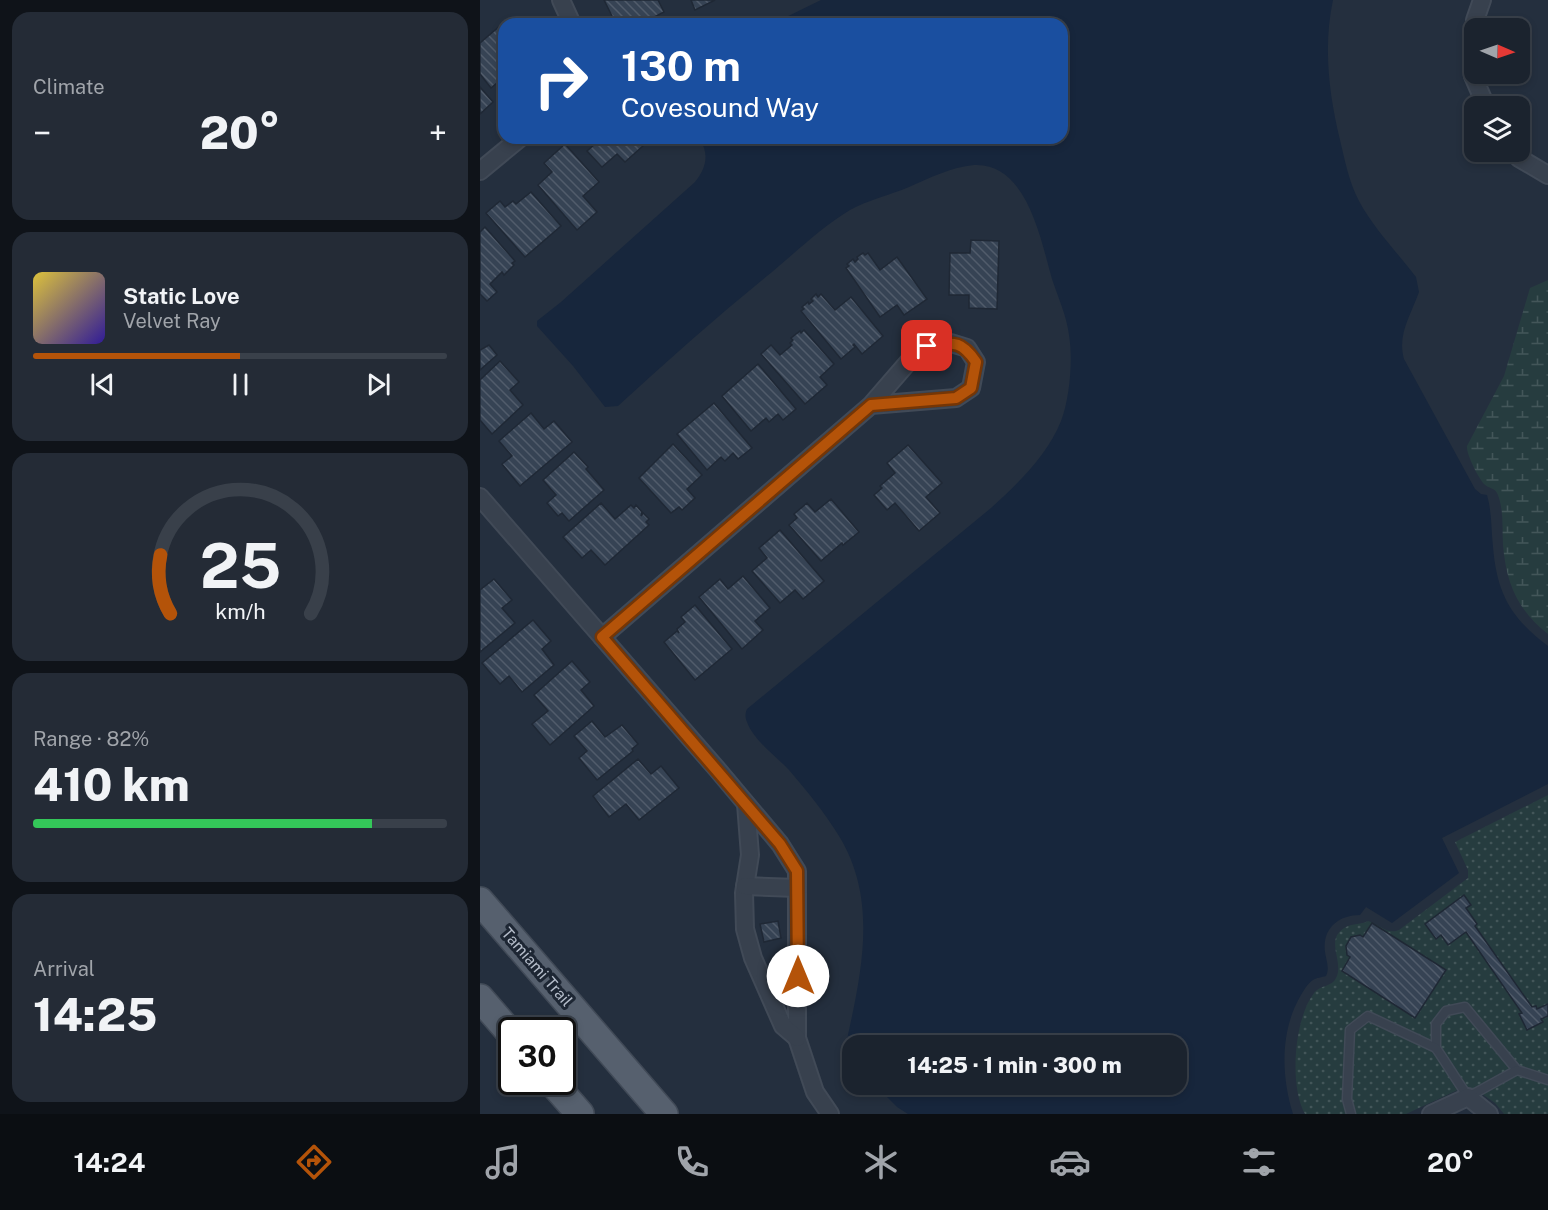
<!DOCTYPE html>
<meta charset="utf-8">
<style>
:root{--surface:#1b232e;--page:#242b36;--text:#f1f3f6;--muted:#a0a4aa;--line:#39404a;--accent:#b45309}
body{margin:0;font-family:"Public Sans",sans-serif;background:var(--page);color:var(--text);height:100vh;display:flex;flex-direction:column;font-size:22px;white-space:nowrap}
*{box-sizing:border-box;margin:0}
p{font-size:20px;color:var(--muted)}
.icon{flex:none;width:33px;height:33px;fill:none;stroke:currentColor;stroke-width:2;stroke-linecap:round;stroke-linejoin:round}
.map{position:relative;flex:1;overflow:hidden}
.panel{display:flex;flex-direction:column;gap:12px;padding:12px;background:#0f1319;width:480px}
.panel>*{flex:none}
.top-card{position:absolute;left:18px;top:18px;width:570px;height:126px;border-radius:18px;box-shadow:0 3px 9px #0003,0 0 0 2px var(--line);background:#1a4fa0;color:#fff;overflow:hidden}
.needle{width:39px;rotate:92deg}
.controls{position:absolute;left:984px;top:18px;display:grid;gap:12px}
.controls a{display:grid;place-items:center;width:66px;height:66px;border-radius:12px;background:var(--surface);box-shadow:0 3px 9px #0003,0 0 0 2px var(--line);font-size:30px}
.speed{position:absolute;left:18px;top:1017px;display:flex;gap:12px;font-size:30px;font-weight:700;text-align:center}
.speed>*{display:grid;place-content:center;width:78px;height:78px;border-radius:50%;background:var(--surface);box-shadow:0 3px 9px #0003,0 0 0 2px var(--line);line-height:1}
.speed .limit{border:3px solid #111;border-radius:9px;background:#fff;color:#111}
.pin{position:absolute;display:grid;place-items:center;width:51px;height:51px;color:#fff;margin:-26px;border-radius:12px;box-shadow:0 3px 9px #0006}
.me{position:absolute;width:66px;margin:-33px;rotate:0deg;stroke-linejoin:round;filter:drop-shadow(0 0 4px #0008)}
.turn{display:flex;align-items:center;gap:21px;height:126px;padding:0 24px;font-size:27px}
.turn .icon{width:78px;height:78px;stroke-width:2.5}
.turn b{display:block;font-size:42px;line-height:51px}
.big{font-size:45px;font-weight:800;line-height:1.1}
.panel .widget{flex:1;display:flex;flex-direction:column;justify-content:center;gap:9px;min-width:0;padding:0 21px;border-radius:18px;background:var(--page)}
.panel .dial{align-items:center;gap:0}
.dial svg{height:156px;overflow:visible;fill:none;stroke:var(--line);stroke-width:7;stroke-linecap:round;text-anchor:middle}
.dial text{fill:var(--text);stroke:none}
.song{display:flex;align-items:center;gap:18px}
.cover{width:72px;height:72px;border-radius:9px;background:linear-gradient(135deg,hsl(50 70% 55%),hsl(250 70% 35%))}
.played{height:6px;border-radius:3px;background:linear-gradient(90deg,var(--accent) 50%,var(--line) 50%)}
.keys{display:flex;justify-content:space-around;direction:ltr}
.heat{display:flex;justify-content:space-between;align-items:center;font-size:33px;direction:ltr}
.charge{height:9px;border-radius:4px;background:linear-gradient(90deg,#34c759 82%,var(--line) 0)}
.trip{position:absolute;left:362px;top:1035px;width:345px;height:60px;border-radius:18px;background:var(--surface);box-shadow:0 3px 9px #0003,0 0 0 2px var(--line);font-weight:800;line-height:60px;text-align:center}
.tab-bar{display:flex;height:96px;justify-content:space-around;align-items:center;background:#0b0e12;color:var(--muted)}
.tab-bar .icon{width:42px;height:42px}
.tab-bar .current{color:var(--accent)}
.tab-bar b{font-size:27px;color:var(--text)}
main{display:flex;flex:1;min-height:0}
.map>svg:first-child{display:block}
</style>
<main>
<section class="panel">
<div class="widget"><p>Climate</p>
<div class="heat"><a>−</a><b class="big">20°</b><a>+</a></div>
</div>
<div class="widget">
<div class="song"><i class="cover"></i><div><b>Static Love</b><p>Velvet Ray</p></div></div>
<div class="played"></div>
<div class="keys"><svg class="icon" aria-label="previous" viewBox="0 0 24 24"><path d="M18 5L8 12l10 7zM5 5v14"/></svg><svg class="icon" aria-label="pause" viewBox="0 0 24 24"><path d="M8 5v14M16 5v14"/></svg><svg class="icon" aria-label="next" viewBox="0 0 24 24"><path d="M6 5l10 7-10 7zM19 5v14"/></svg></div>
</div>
<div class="widget dial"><svg viewBox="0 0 100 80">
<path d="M14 69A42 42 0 1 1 86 69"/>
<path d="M14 69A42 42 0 0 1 9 39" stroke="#b45309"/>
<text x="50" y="56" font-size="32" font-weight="700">25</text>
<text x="50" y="72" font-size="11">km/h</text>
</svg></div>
<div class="widget"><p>Range · 82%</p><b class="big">410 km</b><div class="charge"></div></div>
<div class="widget"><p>Arrival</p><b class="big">14:25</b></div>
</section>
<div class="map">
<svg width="1068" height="1114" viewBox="0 0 1068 1114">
<defs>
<pattern id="wetland-marsh" width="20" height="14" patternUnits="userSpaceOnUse" patternTransform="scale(1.5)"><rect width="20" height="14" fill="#263c3f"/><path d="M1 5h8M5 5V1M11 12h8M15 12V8" fill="none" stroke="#435659"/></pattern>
<pattern id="park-dots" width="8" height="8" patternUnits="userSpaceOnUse" patternTransform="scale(1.5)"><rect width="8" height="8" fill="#263c3f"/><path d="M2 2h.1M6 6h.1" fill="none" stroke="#435659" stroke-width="1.8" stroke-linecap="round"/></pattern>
<pattern id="building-back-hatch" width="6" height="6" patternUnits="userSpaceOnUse" patternTransform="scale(1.5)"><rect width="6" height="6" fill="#364354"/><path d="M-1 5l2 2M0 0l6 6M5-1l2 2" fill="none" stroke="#515c6b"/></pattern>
</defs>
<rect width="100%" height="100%" fill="#242f3e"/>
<path fill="url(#wetland-marsh)" d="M1068 280V634C1038 611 1026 583 1023 545 1022 529 1024 511 1018 495 1015 487 1009 489 1004 484 998 477 986 454 987 446L1024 376 1050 288Z"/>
<path fill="url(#park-dots)" d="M1068 795V1114H1024L1015 1103 995 1089 982 1088 926 1114H825C809 1086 814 1019 834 993 840 985 852 987 856 978 865 962 843 939 866 927 873 923 881 925 888 921 899 924 907 935 919 930L988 878V870L975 842Z"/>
<path fill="#17263c" d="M341 0H853C843 47 849 94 860 140 865 161 869 182 879 201 894 229 917 252 936 277L939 292C931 315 917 334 924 359L995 489 1001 494 1007 495C1012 512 1011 529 1013 547 1017 594 1031 618 1068 646V784L962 838 979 873 912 923 886 907 880 915C858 915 842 929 845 952 846 960 850 968 846 976 842 977 836 978 833 980 828 983 824 990 821 995 800 1030 801 1076 813 1114H428L417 1107 395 1085 696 1084V1046H372V1058L365 1049C380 978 400 903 359 836 345 813 327 791 309 770 296 756 274 741 267 722 265 718 265 713 267 709L511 508C538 483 567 456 581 421 590 398 593 359 589 335 587 317 578 297 572 279 561 241 547 162 494 165 471 167 450 178 429 187 410 195 388 200 370 210 342 227 317 251 292 272 239 315 188 360 138 406L125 407 93 366 57 326V321L81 302 215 182C226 168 230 154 219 138H582V24H292Z"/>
<g fill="url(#building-back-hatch)" stroke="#1f2835" stroke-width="1.5">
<polygon points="124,0 178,0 184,12 161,24 136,24"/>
<polygon points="211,0 235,0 215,10"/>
<polygon points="21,25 24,28 24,77 11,88 0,74 0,43"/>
<polygon points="0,87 13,102 0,114"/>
<polygon points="122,138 158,138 164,145 145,162 137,154 122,167 107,151"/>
<polygon points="85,144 119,182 103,196 117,212 97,230 58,185 72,172 64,163"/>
<polygon points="51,192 81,226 45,257 6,213 20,201 25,207 33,201 36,204"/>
<polygon points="5,227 35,261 32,263 34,265 24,275 22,272 10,284 17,292 7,301 0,294 0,232"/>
<polygon points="491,240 519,241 517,309 489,308 489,295 469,295 470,253 490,253"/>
<polygon points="383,253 385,255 388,253 400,270 417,257 447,299 424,315 417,305 400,317 366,268 369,266 367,264 373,259 375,262 378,259 377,257"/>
<polygon points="336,294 338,297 341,294 355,310 371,297 403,336 382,354 374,344 373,345 375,347 361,359 321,311 324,309 322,307 328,302 329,304 333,301 331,299"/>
<polygon points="324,330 354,364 340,377 347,385 325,404 281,354 291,345 300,355 312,345 310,343 313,340 311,338 320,331 321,333"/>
<polygon points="9,345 17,355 0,370 0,350"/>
<polygon points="20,361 39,382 30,390 43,405 12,434 0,420 0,380"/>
<polygon points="278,364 316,409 303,420 298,414 289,422 286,418 271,431 242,396"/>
<polygon points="234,403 272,448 258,459 253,453 245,461 241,457 227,470 197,434"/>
<polygon points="51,413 64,429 74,421 92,442 40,486 22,464 32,456 19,441"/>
<polygon points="193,444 222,475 207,489 215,498 202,510 199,507 191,513 159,478"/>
<polygon points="428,445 462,483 446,497 460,513 439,531 415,503 407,510 394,495 402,488 400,486 415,473 407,463"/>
<polygon points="94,452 108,467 106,469 124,490 89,521 82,513 78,516 67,503 76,495 63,480"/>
<polygon points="351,499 379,532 363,545 362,543 341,561 309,525 317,518 314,514 327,503 335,512"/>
<polygon points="121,503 135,519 151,505 154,508 156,505 162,512 161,516 163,513 169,519 166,522 169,525 125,565 111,550 102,558 83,537"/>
<polygon points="300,530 344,581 323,599 315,590 300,603 272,571 287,558 279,548"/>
<polygon points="263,576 290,608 275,621 283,630 262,649 219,597 240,579 248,589"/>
<polygon points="14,579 32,600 22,608 35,623 0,652 0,590"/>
<polygon points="215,605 252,649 215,680 184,642 197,631 199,633 197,629 205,622 201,617"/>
<polygon points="53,620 71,641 62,649 74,665 42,692 29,676 20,684 2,663"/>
<polygon points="92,661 110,682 101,690 114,706 70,745 52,724 68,711 54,695"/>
<polygon points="112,721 125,737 142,725 158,744 152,749 153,751 117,780 99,758 107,751 94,736"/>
<polygon points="158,759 171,774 181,766 199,788 159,820 146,804 129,817 113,796"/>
<polygon points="984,895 991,905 986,908 997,924 995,926 1052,1007 1056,1006 1057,1009 1068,1004 1068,1016 1061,1019 1063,1022 1047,1030 1039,1014 1042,1013 986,932 968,945 961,935 956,939 945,924"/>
<polygon points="298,921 301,938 284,942 280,924"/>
<polygon points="892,923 966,970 935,1018 862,971 870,957 867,955 866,946 871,937 880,935 883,937"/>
</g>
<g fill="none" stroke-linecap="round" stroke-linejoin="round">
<defs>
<g id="service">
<polyline points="956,1048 956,1024 966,1011 985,1007 1037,1070"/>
<polyline points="871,1114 867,1099 870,1030 888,1016 956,1048 988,1097 1037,1070 1068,1080"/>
</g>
<g id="minor">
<polyline points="81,0 92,24"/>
<polyline points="995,28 995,20 1002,0"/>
<polyline points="994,46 993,76 1006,106"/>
<polyline points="1034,152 1039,158 1068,175"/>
<polyline points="0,171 40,138"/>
<polyline points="0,497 237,769 300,844 317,871 317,1038 335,1092 350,1114"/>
<polyline points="122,637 391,405 430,360 447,346 471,343 487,348 496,362 491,388 476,398 391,405"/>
<polyline points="266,804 270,855 264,893 265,929 273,958 303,1026 317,1038"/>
<polyline points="265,886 317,888"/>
<polyline points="951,1114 988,1097 1009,1114"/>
</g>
<g id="primary">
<polyline points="0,901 184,1114"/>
<polyline points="0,998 32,1035"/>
<polyline points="72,1082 100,1114"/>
</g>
</defs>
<use href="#service" stroke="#414a57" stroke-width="11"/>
<use href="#minor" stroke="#414a57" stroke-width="20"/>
<use href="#primary" stroke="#414a57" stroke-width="30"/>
<use href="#service" stroke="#38414e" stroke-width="8"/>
<use href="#minor" stroke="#38414e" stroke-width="16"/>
<use href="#primary" stroke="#56606e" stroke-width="27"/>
</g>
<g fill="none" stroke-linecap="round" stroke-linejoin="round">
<defs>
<path id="route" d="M318 976 317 871 300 844 122 637 391 405 476 398 491 388 496 362C480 339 473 343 447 346"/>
</defs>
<use href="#route" stroke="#753606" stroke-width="15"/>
<use href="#route" stroke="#b45309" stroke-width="10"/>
</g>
<g text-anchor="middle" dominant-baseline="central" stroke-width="6" stroke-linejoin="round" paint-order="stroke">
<g font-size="16" fill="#b4bcc9" stroke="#1d2633">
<text transform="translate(57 967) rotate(49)">Tamiami Trail</text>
</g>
</g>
</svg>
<div class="controls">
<a><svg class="needle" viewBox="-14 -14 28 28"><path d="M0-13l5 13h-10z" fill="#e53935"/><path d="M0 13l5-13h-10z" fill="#a0a4aa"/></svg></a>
<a><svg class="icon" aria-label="layers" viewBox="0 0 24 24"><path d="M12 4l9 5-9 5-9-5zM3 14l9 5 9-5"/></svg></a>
</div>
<div class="speed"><div class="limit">30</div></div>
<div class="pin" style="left:447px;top:346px;background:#d93025"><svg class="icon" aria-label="arrive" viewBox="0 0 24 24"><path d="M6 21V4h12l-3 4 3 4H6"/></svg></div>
<svg class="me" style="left:318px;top:976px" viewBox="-20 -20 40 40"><circle r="19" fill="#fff"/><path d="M0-13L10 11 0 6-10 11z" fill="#b45309"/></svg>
<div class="trip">14:25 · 1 min · 300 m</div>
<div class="top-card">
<div class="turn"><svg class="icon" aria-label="right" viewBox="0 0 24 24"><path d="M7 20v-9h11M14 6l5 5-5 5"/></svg><div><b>130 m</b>Covesound Way</div></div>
</div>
</div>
</main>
<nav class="tab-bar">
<b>14:24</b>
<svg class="icon current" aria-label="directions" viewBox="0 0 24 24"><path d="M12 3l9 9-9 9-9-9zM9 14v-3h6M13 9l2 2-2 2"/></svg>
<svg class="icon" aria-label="music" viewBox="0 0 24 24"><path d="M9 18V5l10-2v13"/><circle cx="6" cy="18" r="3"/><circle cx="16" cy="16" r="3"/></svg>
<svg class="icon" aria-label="phone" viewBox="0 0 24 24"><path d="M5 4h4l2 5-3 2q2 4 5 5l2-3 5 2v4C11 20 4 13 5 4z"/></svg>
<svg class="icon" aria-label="climate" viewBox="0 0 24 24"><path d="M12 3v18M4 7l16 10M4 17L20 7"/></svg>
<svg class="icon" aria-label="car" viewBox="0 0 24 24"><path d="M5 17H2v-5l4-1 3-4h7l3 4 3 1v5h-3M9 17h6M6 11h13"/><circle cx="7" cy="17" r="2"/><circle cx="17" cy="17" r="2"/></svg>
<svg class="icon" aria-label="filters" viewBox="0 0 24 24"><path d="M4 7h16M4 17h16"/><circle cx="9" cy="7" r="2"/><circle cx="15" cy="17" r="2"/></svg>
<b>20°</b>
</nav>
